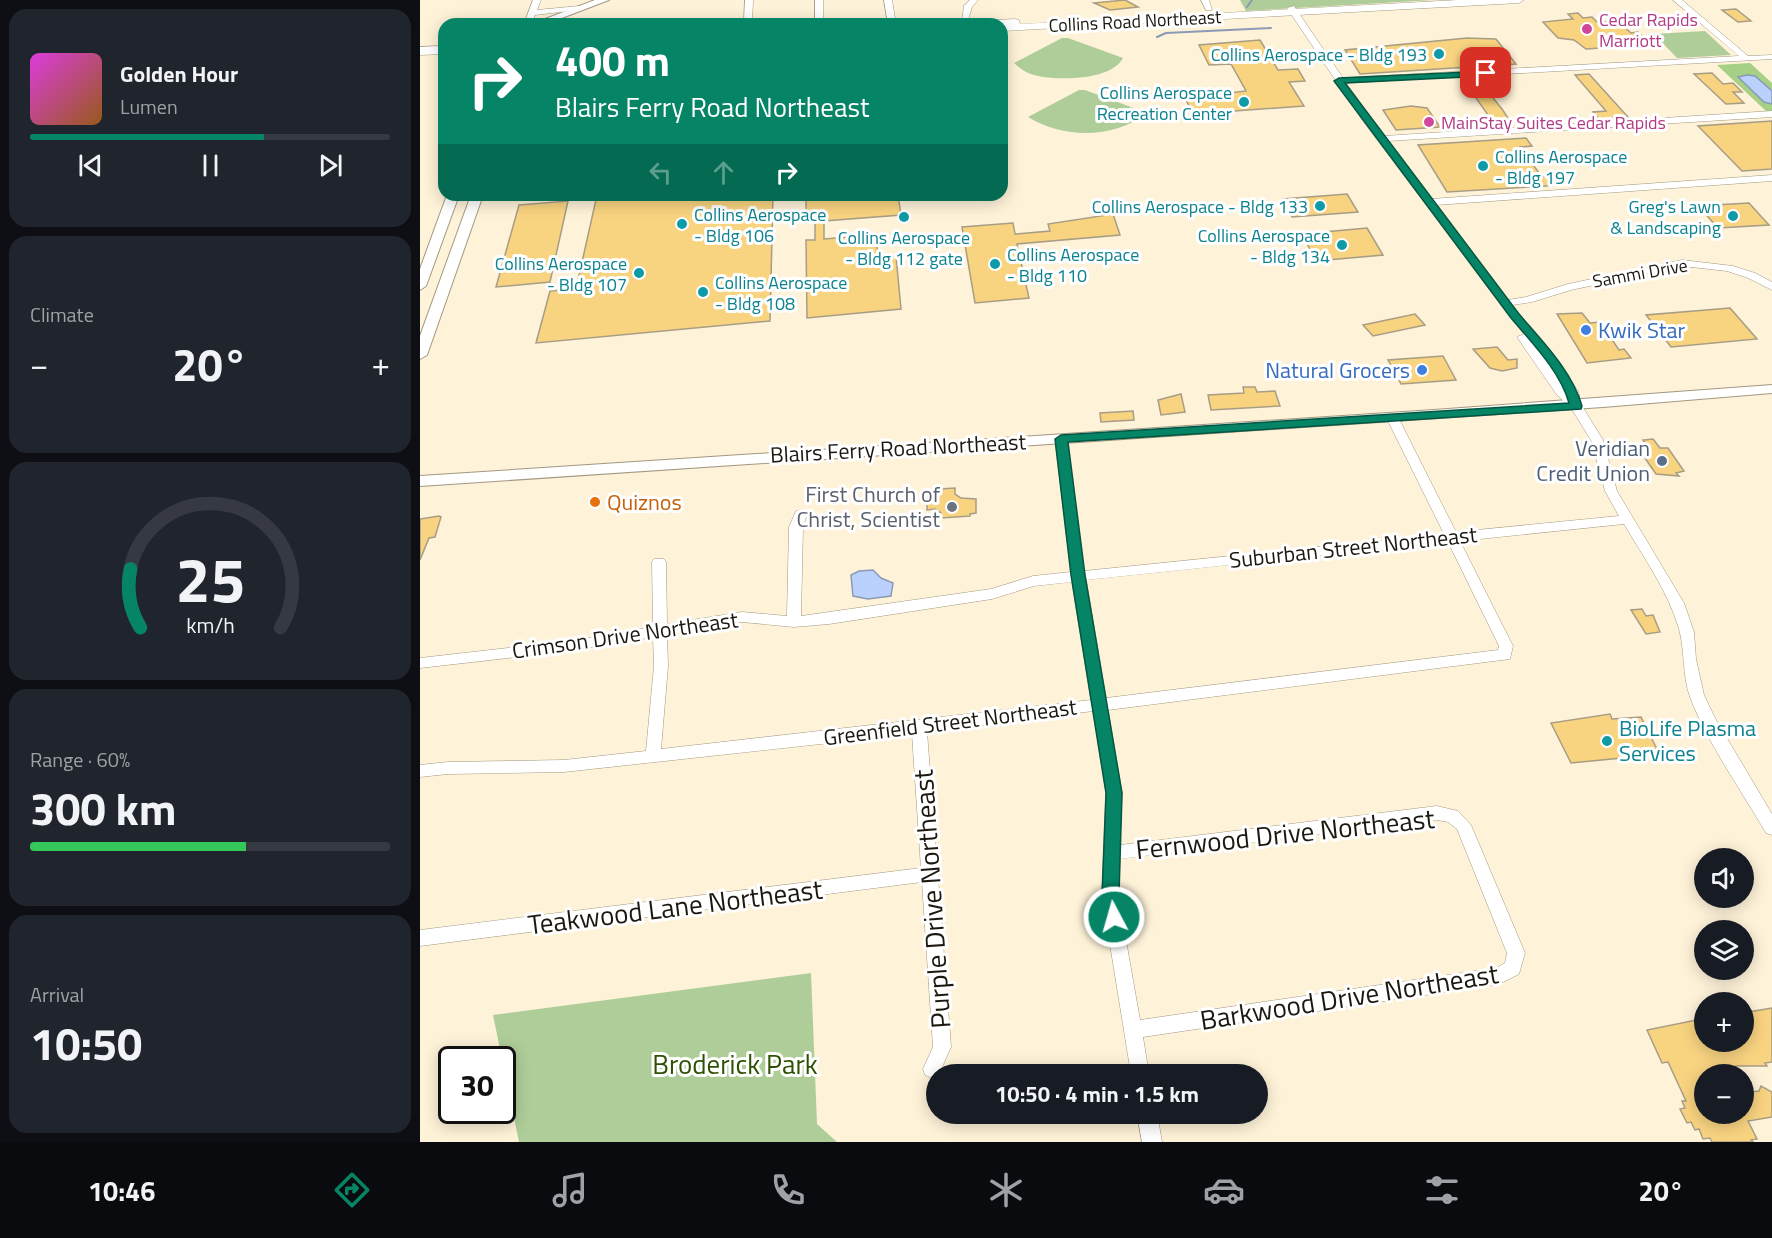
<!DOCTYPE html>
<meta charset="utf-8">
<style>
:root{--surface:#171b24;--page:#20242c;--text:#f1f3f6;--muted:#9ea1a6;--line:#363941;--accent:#068566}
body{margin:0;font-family:"Titillium Web",sans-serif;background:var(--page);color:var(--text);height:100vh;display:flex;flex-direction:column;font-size:22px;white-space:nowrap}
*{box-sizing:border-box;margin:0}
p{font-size:20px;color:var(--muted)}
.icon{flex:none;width:33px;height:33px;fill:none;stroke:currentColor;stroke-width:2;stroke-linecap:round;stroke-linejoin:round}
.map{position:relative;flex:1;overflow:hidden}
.panel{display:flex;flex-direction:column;gap:9px;padding:9px;background:#0d0f14;width:420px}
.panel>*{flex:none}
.banner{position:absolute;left:18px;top:18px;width:570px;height:183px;border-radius:18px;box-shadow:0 3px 15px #0003;background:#068566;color:#fff;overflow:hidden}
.controls{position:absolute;left:1274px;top:848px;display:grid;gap:12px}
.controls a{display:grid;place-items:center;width:60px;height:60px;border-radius:50%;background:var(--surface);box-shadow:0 3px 15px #0003;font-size:30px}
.speed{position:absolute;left:18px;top:1046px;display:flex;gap:12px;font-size:30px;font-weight:700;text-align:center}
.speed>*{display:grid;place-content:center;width:78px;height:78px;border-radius:50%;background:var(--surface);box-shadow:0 3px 15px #0003;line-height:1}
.speed .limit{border:3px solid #111;border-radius:9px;background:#fff;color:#111}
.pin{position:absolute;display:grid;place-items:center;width:51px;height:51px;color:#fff;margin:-26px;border-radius:12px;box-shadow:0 3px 9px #0006}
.me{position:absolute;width:66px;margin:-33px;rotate:354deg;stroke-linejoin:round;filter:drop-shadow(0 0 4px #0008)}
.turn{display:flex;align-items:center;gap:21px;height:126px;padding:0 18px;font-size:27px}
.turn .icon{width:78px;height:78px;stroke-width:2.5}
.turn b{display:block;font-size:42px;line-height:51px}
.lanes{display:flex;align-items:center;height:57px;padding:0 18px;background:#0003;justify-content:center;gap:30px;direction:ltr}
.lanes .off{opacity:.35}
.big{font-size:45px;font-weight:700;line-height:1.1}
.panel .widget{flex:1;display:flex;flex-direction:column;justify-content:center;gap:9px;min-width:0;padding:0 21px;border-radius:18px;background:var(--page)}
.panel .dial{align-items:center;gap:0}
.dial svg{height:156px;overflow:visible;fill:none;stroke:var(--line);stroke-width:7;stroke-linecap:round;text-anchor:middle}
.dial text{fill:var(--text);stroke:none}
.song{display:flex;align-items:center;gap:18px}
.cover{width:72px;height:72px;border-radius:9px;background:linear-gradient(135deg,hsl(300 70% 55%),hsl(30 70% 35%))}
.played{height:6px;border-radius:3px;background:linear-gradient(90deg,var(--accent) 65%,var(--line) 65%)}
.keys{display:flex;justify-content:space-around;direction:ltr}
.heat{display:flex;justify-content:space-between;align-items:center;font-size:33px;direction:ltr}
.charge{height:9px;border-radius:4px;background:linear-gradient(90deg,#34c759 60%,var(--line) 0)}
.trip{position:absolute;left:506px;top:1064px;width:342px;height:60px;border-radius:30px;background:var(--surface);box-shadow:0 3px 15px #0003;font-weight:700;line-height:60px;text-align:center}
.dock{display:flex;height:96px;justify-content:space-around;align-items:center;background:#090b0e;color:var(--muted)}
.dock .icon{width:42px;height:42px}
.dock .selected{color:var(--accent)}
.dock b{font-size:27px;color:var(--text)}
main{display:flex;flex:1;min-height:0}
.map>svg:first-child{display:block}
</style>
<main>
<section class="panel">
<div class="widget">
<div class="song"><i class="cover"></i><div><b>Golden Hour</b><p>Lumen</p></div></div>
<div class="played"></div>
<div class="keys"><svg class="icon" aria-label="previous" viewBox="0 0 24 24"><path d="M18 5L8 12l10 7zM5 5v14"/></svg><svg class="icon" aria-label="pause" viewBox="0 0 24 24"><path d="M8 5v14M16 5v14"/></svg><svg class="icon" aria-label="next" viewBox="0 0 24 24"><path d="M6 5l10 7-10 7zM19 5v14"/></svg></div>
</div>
<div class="widget"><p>Climate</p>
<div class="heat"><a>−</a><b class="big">20°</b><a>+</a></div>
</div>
<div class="widget dial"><svg viewBox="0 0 100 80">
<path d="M14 69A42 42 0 1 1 86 69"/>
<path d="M14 69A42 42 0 0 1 9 39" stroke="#068566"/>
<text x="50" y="56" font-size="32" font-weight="700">25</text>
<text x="50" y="72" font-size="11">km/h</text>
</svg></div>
<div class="widget"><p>Range · 60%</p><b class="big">300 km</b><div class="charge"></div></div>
<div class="widget"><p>Arrival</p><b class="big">10:50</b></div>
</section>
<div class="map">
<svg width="1352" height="1142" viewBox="0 0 1352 1142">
<rect width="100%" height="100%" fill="#fef2d8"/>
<g fill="#afcd99">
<polygon points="820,0 1014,0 826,11"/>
<polygon points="1285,31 1311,55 1257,58 1234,34"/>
<path d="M642 38H648L703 58C691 81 636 81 614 75 606 73 600 68 594 63Z"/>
<path d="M659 90H665L727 113C694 139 644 139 608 117Z"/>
<polygon points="391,973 397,1124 417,1142 99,1142 73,1015"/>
</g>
<polygon fill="#a5d085" points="1330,63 1352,83 1352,111 1346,111 1297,65"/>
<g fill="#bad1fd" stroke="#8b9ab6" stroke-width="1.5">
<polygon points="1327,75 1335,76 1352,91 1352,104 1344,102 1318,77"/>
<polygon points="453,570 461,578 473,583 471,596 448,599 433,596 431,575 439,571"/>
</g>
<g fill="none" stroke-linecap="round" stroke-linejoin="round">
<g stroke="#8b9ab6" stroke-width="2">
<polyline points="827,7 832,0"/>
<polyline points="737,37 746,33 851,28"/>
</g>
</g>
<g fill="#f8d380" stroke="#a89d85" stroke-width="1.5">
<polygon points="705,0 718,7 690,10 674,3"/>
<polygon points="1316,9 1331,21 1318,22 1302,10"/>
<polygon points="1158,13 1163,18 1172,17 1177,22 1198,21 1211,33 1218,32 1228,42 1221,42 1224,45 1166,49 1154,40 1138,38 1123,22 1153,19 1148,14"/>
<polygon points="1047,38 1076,39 1096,64 940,74 925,50"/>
<polygon points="840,40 858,70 878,69 885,81 869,82 884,106 773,114 765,98 826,91 811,64 789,65 779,45"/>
<polygon points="1292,73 1303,84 1313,83 1322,92 1313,92 1324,103 1306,104 1274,74"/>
<polygon points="1169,74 1208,117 1179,119 1173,112 1186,111 1155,75"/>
<polygon points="1061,83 1082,109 1090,121 1073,122 1046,84"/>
<polygon points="991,106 1007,108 1020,127 976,130 963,110"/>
<polygon points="1352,121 1352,169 1322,171 1278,126"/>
<polygon points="1106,138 1112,146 1100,147 1122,177 1134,176 1141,185 1027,192 998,145"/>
<polygon points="927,194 938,212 872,217 863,199"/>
<polygon points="177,195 353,195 350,321 116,343 130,291 156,289"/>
<polygon points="386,195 478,195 481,215 404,221 404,239 456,235 458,257 476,256 481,309 387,318 386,240 395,240 395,222 386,223"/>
<polygon points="148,201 130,282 76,287 99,205"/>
<polygon points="1329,203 1349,225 1298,228 1278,206"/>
<polygon points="693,214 700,235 597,244 609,298 555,303 542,227 593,223 595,234 630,231 628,224"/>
<polygon points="947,228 963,255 896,261 882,234"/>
<polygon points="1310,308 1337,339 1251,347 1226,315"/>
<polygon points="1162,313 1170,323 1180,322 1199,350 1204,349 1211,358 1167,363 1137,314"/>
<polygon points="995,314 1005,325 953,336 943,325"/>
<polygon points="1077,347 1088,360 1097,359 1097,368 1082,371 1070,368 1053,349"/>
<polygon points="1023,356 1036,380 981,384 968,360"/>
<polygon points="823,387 835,387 837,392 855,391 860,406 791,410 788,395 824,393"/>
<polygon points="761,394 765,412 741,415 738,400"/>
<polygon points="713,411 714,420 681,422 680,413"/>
<polygon points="1233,439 1240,448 1248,448 1264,471 1256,473 1259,476 1236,474 1220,451 1230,449 1223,440"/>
<polygon points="535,488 535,494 541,498 556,499 556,513 550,514 550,516 521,518 521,513 515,509 507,510 507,494 520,493 520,489"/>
<polygon points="19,516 21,517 15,537 9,538 0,560 0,519"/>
<polygon points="1222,609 1226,616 1233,615 1240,632 1226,634 1211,610"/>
<polygon points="1190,714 1192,719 1221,717 1237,749 1209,752 1212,757 1151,763 1131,723"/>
<polygon points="1352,1008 1352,1062 1345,1063 1347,1066 1317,1066 1297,1069 1299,1074 1284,1074 1284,1113 1323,1113 1323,1093 1339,1091 1341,1086 1352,1092 1352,1117 1328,1121 1337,1139 1331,1140 1333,1142 1292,1142 1290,1138 1283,1139 1279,1129 1275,1130 1271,1122 1267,1123 1260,1109 1265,1108 1262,1101 1266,1101 1248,1062 1242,1063 1227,1030 1281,1019 1284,1025 1284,1041 1323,1041 1323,1013"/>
</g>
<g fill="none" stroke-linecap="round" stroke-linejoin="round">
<defs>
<g id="minor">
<polygon points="113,0 121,0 117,10 159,6 163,8 159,10 115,15 112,24 104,24"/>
<polygon points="325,0 333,0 332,24 324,24"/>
<rect x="395" y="0" width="8" height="24"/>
<polygon points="464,0 472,0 476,24 468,24"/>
<polygon points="550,0 558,0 552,7 548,20 542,20 544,6"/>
<polygon points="781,0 789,0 792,10 786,10"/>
<path d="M1253 0H1262L1328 56 1352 55V59L926 83 964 136 1352 111V117L968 141 1011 199 1352 175V181L1016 205 1088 300 1106 297 1148 284 1262 260 1313 266 1335 273 1352 282V290L1328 278 1307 271 1262 266 1151 290 1112 302 1092 305 1129 350 1158 391 1162 406 1183 440 1197 491 1264 603 1274 632 1276 659 1284 695 1295 718 1352 814V835L1346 833C1321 790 1287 742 1270 697 1262 675 1265 650 1259 629 1248 591 1224 558 1204 524L1040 541 1093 646 1090 659 688 710 702 793 700 845 1017 806 1038 811 1051 825 1105 953 1099 974 1079 984 723 1037 729 1074H711L682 895 686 793 673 711 507 732 531 1047 519 1074 512 1078 505 1075 503 1069 513 1047 502 882 0 946V930L501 868 492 734 144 772 28 774 0 777V765L28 762 144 760 226 751 234 666 233 637 150 651 0 668V658L150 641 233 627 232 562 234 559H244L246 562 247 624 322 612 367 616 369 527 376 511 381 510 387 514 383 527 381 616 571 589 613 576 651 572 635 439 641 435 647 439 664 571 1024 534 967 419 973 415 979 419 1036 532 1199 516 1185 491 1171 440 1151 408 1137 395 1097 337 1104 334 943 121 867 8 874 6 923 78 1319 56ZM1028 542 1079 646 1078 650 686 698 666 580ZM652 582 671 700 241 749 248 666 247 635 322 622 374 627 409 624 572 599 614 586ZM1017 820 1028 822 1037 829 1087 953 1085 963 1076 968 720 1020 698 895 700 859Z"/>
<polygon points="717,1113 737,1113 742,1142 722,1142"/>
</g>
<g id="major">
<polygon points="175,0 189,0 126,24 112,24"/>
<polygon points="27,195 39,195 6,286 0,290 0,269"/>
<polygon points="51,195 63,195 7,355 0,359 0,336"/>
<polygon points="1352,385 1352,393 1183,407 0,486 0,476 1014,410"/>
</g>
<g id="highway">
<polygon points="1038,0 1104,0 1099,3 582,31 582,24 552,24 558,21 595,19 599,20 600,24"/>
<polygon points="24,46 24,54 0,55 0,47"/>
</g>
</defs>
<use href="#minor" stroke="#a39880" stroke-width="1"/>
<use href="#major" stroke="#a39880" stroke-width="2"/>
<use href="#highway" stroke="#a39880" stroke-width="1"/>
<use href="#minor" fill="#fff" fill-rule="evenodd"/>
<use href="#major" fill="#fff" fill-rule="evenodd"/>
<use href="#highway" fill="#fff" fill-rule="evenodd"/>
</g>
<path fill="#068566" stroke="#045642" stroke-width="1.5" d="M1069 71 1066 76 925 83 1099 314C1122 341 1152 371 1162 406L1161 409 648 442 665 575 702 793 699 895 703 917 700 923 694 925 688 923 682 895 686 793 651 575 635 439 641 435 1149 403C1140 371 1112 343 1091 318L914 81 919 78Z"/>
<g fill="#d1479c" stroke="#fff" stroke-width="2">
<circle cx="1167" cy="29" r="6"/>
<circle cx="1009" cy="122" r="6"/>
</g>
<g fill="#0f9aa8" stroke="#fff" stroke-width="2">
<circle cx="1019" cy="54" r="6"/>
<circle cx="824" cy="102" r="6"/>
<circle cx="1063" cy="166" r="6"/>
<circle cx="900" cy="206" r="6"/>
<circle cx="1313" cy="216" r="6"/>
<circle cx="484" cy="217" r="6"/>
<circle cx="262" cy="224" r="6"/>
<circle cx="922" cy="245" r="6"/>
<circle cx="575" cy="264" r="6"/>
<circle cx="219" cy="273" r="6"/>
<circle cx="283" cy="292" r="6"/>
<circle cx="1187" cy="741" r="6"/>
</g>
<g fill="#3f7fe0" stroke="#fff" stroke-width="2">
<circle cx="1166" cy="330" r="6"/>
<circle cx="1002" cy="370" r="6"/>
</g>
<circle fill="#5c6f8a" stroke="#fff" stroke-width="2" cx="1242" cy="461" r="6"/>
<circle fill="#e8710a" stroke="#fff" stroke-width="2" cx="175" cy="502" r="6"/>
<circle fill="#6b7280" stroke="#fff" stroke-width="2" cx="532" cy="507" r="6"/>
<g text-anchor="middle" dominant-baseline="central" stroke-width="6" stroke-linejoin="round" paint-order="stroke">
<g font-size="18" fill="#b23c85" stroke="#fff" text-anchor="start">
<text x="1179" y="19">Cedar Rapids<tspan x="1179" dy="21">Marriott</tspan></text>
<text x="1021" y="122">MainStay Suites Cedar Rapids</text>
</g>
<g font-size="18" fill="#1c180f" stroke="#fff">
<text transform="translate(715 21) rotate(-3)">Collins Road Northeast</text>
<text transform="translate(1220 273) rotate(-10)">Sammi Drive</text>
</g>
<g font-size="18" fill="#0d838f" stroke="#fff" text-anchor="end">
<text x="1007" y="54">Collins Aerospace - Bldg 193</text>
<text x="812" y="92">Collins Aerospace<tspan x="812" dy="21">Recreation Center</tspan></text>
<text x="1075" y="156" text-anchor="start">Collins Aerospace<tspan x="1075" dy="21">- Bldg 197</tspan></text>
<text x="888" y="206">Collins Aerospace - Bldg 133</text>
<text x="1301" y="206">Greg's Lawn<tspan x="1301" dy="21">&amp; Landscaping</tspan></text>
<text x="274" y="214" text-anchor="start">Collins Aerospace<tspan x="274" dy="21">- Bldg 106</tspan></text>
<text x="910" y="235">Collins Aerospace<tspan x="910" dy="21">- Bldg 134</tspan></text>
<text x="484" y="237" text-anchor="middle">Collins Aerospace<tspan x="484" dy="21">- Bldg 112 gate</tspan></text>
<text x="587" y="254" text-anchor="start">Collins Aerospace<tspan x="587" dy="21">- Bldg 110</tspan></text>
<text x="207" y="263">Collins Aerospace<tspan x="207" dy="21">- Bldg 107</tspan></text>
<text x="295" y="282" text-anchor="start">Collins Aerospace<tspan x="295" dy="21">- Bldg 108</tspan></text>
</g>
<g font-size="22" fill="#366cbe" stroke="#fff" text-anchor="start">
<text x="1178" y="330">Kwik Star</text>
<text x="990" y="370" text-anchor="end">Natural Grocers</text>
</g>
<g font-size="22" fill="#1c180f" stroke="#fff">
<text transform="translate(478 448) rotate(-3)">Blairs Ferry Road Northeast</text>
<text transform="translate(933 547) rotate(-6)">Suburban Street Northeast</text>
<text transform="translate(205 635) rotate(-8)">Crimson Drive Northeast</text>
<text transform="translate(530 722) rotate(-7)">Greenfield Street Northeast</text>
</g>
<g font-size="22" fill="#4e5e75" stroke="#fff" text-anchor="end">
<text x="1230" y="448">Veridian<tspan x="1230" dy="25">Credit Union</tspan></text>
</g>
<g font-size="22" fill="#5b616d" stroke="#fff" text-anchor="end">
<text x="520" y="494">First Church of<tspan x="520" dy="25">Christ, Scientist</tspan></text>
</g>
<g font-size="22" fill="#c56008" stroke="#fff" text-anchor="start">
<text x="187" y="502">Quiznos</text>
</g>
<g font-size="22" fill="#0d838f" stroke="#fff" text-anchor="start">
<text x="1199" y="728">BioLife Plasma<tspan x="1199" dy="25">Services</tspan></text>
</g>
<g font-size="27" fill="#1c180f" stroke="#fff">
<text transform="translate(865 833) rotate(-6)">Fernwood Drive Northeast</text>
<text transform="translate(511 899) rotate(-94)">Purple Drive Northeast</text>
<text transform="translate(255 906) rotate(-7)">Teakwood Lane Northeast</text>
<text transform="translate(929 996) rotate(-9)">Barkwood Drive Northeast</text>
</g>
<g font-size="27" fill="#2d5100" stroke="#fff">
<text x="315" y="1063">Broderick Park</text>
</g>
</g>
</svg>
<div class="controls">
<a><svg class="icon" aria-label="sound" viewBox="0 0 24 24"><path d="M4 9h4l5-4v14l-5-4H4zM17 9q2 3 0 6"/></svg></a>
<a><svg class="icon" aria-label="layers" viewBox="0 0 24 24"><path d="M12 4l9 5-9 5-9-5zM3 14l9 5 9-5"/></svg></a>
<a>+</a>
<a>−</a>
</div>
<div class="speed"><div class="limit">30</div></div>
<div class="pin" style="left:1066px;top:73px;background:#d93025"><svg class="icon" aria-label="arrive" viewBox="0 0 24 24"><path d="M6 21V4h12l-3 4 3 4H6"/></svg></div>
<svg class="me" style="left:694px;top:917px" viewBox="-20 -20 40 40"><circle r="17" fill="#068566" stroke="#fff" stroke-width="3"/><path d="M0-11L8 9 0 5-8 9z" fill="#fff"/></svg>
<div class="trip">10:50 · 4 min · 1.5 km</div>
<div class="banner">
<div class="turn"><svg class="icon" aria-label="right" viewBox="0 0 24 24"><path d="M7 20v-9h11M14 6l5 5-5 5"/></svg><div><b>400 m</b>Blairs Ferry Road Northeast</div></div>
<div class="lanes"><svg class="icon off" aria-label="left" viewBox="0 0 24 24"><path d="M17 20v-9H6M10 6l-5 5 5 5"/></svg><svg class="icon off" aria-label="ahead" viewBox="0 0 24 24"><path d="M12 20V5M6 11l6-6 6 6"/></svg><svg class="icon" aria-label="right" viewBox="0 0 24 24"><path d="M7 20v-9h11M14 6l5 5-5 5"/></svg></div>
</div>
</div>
</main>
<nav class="dock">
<b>10:46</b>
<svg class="icon selected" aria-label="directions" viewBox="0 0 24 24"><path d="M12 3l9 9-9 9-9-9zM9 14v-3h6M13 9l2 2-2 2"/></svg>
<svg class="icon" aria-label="music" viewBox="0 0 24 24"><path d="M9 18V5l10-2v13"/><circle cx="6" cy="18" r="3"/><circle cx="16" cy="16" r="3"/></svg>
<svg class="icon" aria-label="phone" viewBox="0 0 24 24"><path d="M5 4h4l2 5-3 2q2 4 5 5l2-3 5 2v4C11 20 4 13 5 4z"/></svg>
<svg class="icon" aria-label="climate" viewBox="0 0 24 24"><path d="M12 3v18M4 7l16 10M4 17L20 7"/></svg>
<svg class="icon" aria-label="car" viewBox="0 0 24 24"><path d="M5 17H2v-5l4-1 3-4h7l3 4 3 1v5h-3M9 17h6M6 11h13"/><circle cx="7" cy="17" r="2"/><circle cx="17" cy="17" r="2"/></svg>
<svg class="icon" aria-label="filters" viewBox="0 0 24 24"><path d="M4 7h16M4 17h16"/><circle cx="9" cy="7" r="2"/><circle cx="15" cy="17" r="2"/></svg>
<b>20°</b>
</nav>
